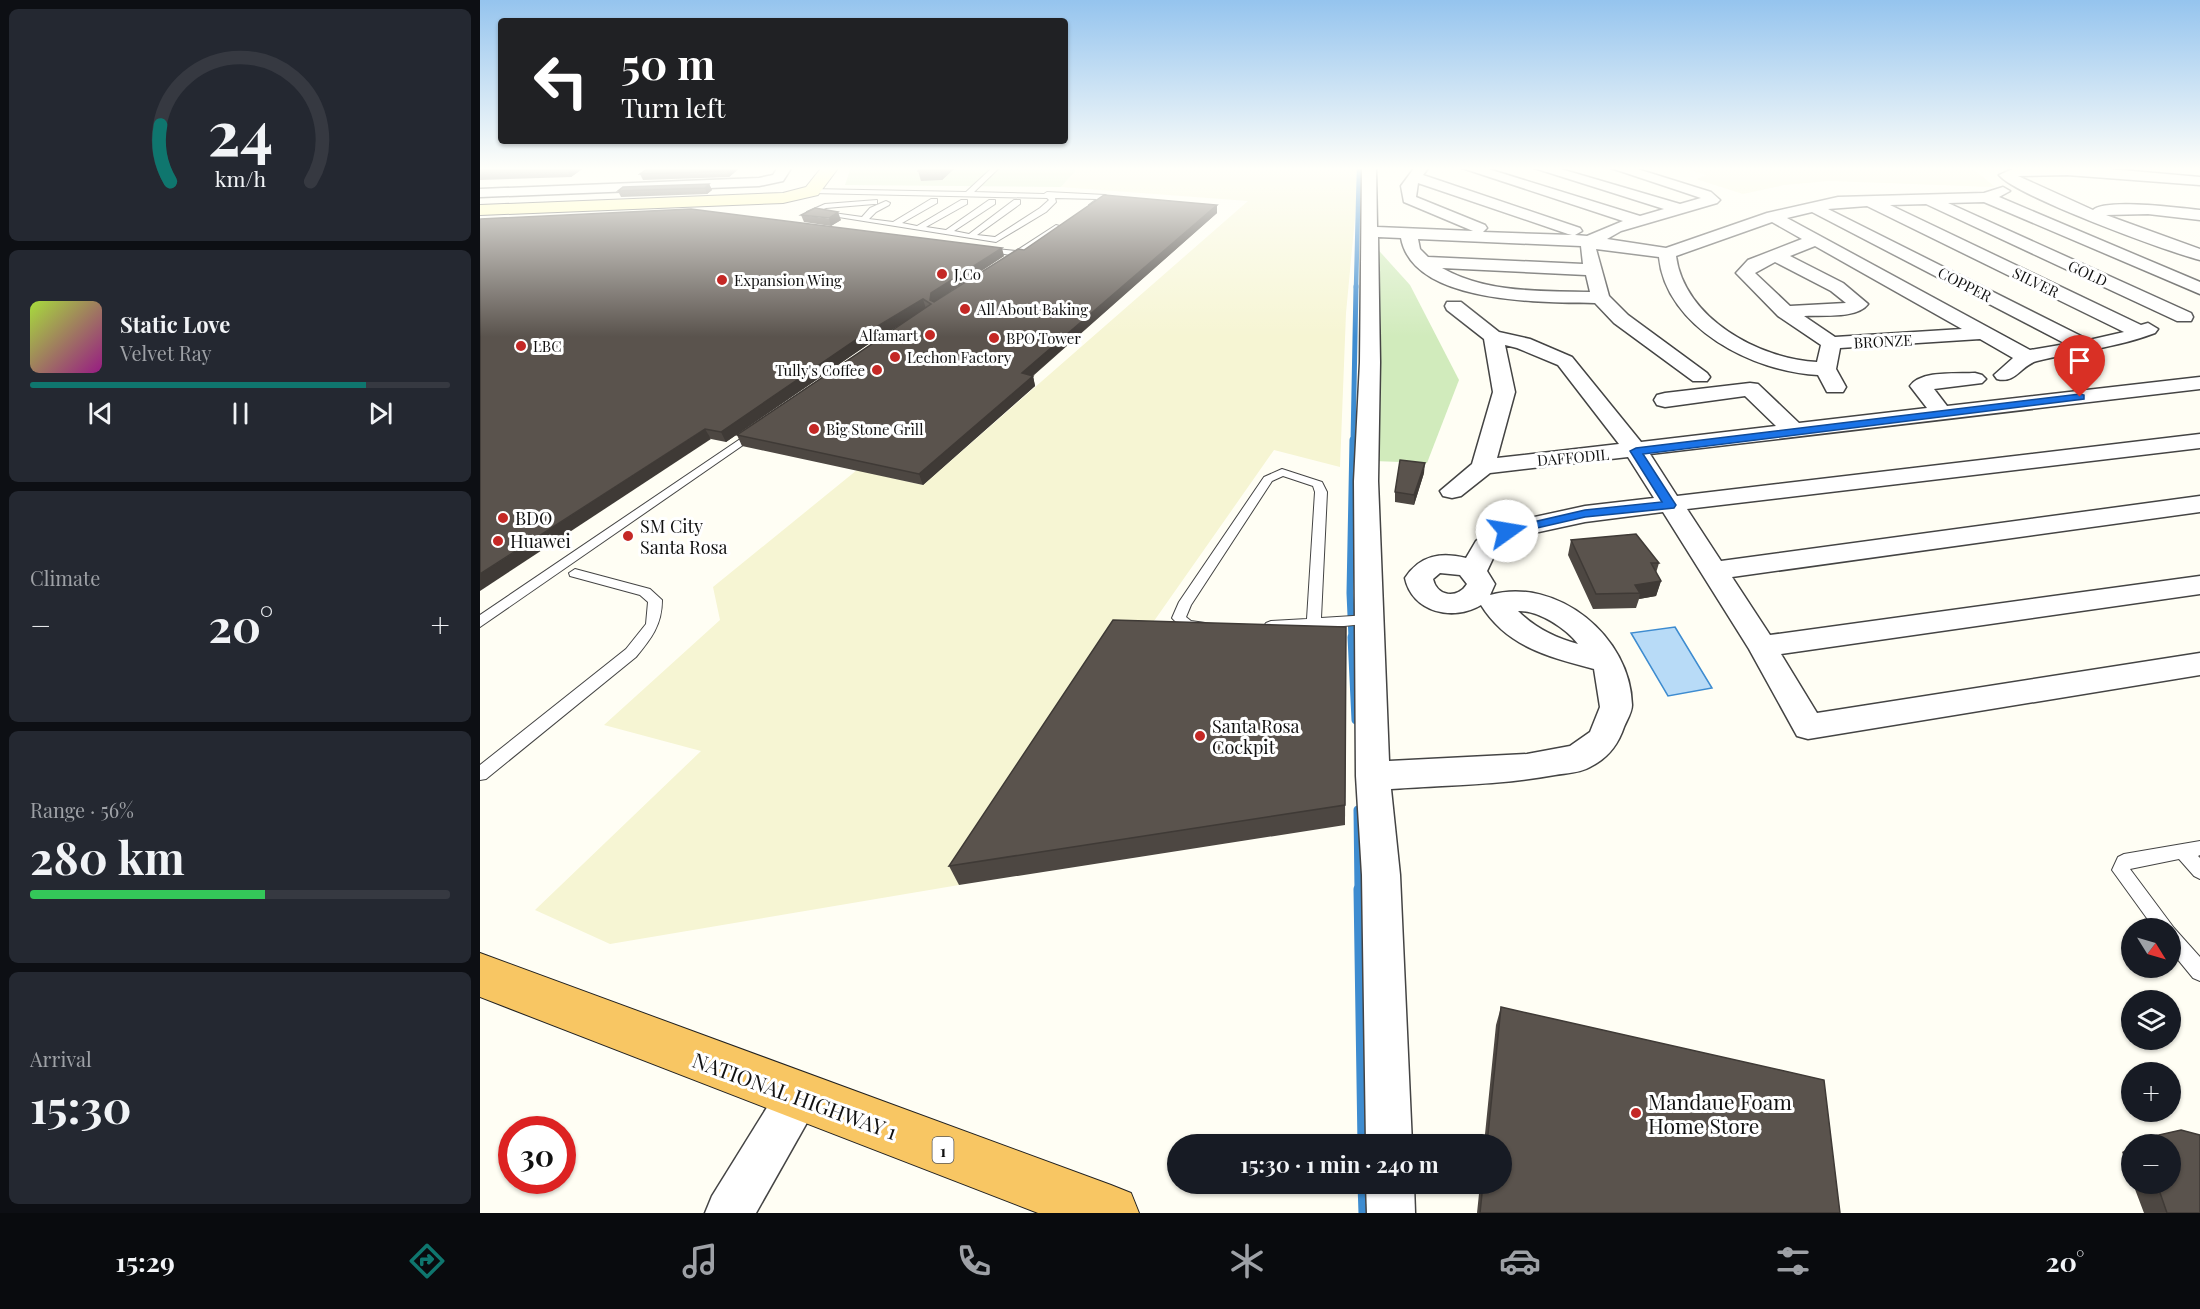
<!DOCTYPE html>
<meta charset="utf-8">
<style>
:root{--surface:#171b24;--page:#242831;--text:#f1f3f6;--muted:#9ea1a6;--line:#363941;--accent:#0f766e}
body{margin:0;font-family:"Playfair Display",serif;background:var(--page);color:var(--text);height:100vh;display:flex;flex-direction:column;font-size:22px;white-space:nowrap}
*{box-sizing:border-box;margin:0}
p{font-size:20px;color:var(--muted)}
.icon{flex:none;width:33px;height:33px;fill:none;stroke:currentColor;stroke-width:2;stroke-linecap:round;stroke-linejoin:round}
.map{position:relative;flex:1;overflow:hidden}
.details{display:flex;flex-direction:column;gap:9px;padding:9px;background:#0d0f14;width:480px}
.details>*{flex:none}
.banner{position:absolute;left:18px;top:18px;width:570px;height:126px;border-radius:6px;box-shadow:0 2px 4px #0004;background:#202124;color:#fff;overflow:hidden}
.needle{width:39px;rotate:127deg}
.controls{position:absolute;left:1641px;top:918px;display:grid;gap:12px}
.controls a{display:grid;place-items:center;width:60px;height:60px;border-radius:50%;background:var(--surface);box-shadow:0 2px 4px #0004;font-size:30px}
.speed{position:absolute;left:18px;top:1116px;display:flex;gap:12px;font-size:30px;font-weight:700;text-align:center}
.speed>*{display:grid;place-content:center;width:78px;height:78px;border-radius:50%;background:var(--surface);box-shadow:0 2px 4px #0004;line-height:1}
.speed .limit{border:9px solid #d22;background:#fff;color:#111}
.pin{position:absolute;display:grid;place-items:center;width:51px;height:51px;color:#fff;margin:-62px -26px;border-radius:50% 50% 50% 0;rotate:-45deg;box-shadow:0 0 6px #0007}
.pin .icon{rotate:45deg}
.me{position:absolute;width:66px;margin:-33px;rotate:77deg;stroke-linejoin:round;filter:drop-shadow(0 0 4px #0008)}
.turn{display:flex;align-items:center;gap:21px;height:126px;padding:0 24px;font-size:27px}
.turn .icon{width:78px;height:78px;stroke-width:2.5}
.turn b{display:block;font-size:42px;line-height:51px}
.big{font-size:45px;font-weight:700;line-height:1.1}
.details .tile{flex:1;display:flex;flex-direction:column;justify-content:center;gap:9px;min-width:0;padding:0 21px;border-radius:9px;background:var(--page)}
.details .dial{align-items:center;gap:0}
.dial svg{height:156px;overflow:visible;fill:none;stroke:var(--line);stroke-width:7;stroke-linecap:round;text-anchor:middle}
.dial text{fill:var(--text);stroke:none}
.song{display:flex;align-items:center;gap:18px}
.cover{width:72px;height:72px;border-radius:9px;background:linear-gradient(135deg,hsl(80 70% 55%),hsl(310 70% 35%))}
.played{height:6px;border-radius:3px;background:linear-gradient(90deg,var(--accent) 80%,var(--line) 80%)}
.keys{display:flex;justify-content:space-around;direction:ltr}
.heat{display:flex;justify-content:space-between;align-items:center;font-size:33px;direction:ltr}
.charge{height:9px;border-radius:4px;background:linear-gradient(90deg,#34c759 56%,var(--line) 0)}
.trip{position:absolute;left:687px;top:1134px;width:345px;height:60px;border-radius:30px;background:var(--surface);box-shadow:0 2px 4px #0004;font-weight:700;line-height:60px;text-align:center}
.tabs{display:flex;height:96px;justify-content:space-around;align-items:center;background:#090b0e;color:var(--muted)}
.tabs .icon{width:42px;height:42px}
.tabs .active{color:var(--accent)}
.tabs b{font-size:27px;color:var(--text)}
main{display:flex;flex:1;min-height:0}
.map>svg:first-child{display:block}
</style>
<main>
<section class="details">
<div class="tile dial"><svg viewBox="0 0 100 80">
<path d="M14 69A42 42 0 1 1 86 69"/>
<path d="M14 69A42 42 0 0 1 9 40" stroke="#0f766e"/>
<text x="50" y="56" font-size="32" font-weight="700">24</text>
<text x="50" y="72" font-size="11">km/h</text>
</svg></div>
<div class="tile">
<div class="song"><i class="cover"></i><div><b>Static Love</b><p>Velvet Ray</p></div></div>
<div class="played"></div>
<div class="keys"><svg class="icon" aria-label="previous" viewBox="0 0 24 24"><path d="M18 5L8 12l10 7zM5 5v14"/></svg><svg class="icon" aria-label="pause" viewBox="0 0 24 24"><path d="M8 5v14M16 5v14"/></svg><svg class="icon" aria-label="next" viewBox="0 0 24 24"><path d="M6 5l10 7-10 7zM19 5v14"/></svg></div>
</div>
<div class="tile"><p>Climate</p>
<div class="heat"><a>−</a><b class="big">20°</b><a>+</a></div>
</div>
<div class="tile"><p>Range · 56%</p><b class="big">280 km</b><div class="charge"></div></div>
<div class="tile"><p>Arrival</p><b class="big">15:30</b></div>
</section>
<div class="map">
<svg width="1720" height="1213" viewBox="0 0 1720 1213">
<rect width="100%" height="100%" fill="#fffef4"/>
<g fill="#f6f5d3">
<polygon points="599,167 876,167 876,207 866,313 860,467 794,450 660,641 637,640 479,885 130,944 55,910 221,751 124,725 240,620 233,587 377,470 443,485 768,201 581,187"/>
<polygon points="1200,167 1491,167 1515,187 1349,181 1304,185 1263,194 1216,179 1226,175"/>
</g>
<g fill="#d1ebbc">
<polygon points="371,167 599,167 581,187 365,185"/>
<polygon points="892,243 930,285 979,380 947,463 894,461"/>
</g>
<polygon fill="#b8dbf7" stroke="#3e8cd0" stroke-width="1.5" points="1195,627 1232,688 1188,696 1151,633"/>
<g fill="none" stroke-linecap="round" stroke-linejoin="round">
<polyline stroke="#3e8cd0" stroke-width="4.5" points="876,288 879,167"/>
<polyline stroke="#3e8cd0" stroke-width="5" points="873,442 876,286"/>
<polyline stroke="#3e8cd0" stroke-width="7" points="872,638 870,593 873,440"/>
<g stroke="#3e8cd0" stroke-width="9">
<polyline points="872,637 876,720"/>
<polyline points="878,810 879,891"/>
</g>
<g stroke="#3e8cd0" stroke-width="11">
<polyline points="879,889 883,1144"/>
<polyline points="883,1184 884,1213"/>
</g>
<defs>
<g id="service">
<polygon points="513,167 520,167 494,192 564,194 567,192 625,195 629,197 613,207 609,205 617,199 575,198 576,202 566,212 516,242 327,212 345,204 397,200 397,204 394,204 346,208 339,211 382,217 390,208 406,201 410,203 409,205 396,212 389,219 413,222 451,199 457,199 457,203 422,223 437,226 481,200 487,200 487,204 446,227 466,230 509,200 515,200 515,204 474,231 489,234 534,200 540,200 540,204 497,235 515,237 560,208 569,200 567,198 332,193 328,191 332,189 486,192"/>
<polygon points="576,225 583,227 533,261 526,259 530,255 502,250 506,248 536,251"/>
<polygon points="275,429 279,430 279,434 0,627 0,615"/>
<polygon points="802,469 842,482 847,492 841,618 889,615 896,620 894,623 834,629 786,629 784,626 786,623 791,621 827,619 835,492 833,486 803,476 792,481 711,605 706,617 711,621 725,623 727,626 725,629 702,628 692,618 699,602 784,477"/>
<path d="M95 569 170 589 182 600C182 625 171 639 156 657L6 779 0 780V765L146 649 166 624 168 602 160 595 90 576 89 573Z"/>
<polygon points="1720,841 1720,855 1718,856 1720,858 1720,879 1714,876 1699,859 1650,869 1694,928 1720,957 1720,981 1713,978 1690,950 1690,928 1674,928 1632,870 1638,857 1644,854"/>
</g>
<g id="minor">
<polygon points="298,167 312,167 303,181 279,186 0,197 0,189 279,178 293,175"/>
<path d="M882 167H896L897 227 993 231 924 202 921 186 935 167H949L943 175 1100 228 1102 231 1095 235 1107 236 1143 221 979 167H1002L1160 216 1184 209 1051 167H1074L1200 204 1221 198 1128 167H1151L1231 192 1240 200 1237 203 1141 231 1127 239 1186 248 1287 213 1358 197 1504 193 1523 187 1530 191 1519 197 1720 282V294L1504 202 1468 203 1711 313 1713 317 1711 321H1697L1446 204 1410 205 1661 325 1668 323 1678 329 1675 333C1636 348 1597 351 1557 361 1541 365 1536 384 1517 379L1514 375 1533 358 1500 339 1360 348 1356 369 1366 387 1363 392H1347L1338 375C1274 372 1186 328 1179 257L1116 249 1129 296 1148 315 1227 373 1230 377 1227 381H1213L1134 323 1115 303C1064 302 933 305 921 238L898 237 900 362 898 481 909 761 1047 754 1090 746 1110 732 1120 707 1114 669C1069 657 1027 647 1001 605 973 622 932 612 925 578 940 555 961 552 986 558L996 541 1018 525 1105 506 1174 498 1148 457 1010 473 981 496 972 498 963 496 960 491 992 464 1013 392 1004 339 967 310 965 306 967 302H981L1019 332 1050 339 1092 357 1161 442 1296 426 1265 396 1185 407 1177 405 1174 400 1177 395 1185 393 1270 383 1278 384 1319 423 1447 408 1430 386C1441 370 1477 374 1495 373L1502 375 1506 379 1502 383 1454 389 1467 406 1720 377V389L1170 454 1197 496 1720 434V448L1207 509 1241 561 1720 496V512L1252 577 1290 635 1720 576V594L1301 654 1337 713 1720 653V675L1328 739 1317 736 1269 649 1183 512 1105 522 1036 537 1016 552 1007 571 1015 584 1010 595C1077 576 1151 637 1152 705 1152 712 1147 720 1144 727 1138 745 1128 758 1110 767 1100 773 1086 773 1075 775 1021 785 966 785 911 789L920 875 932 1144H886L882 875 876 776 874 481 880 362ZM938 183 1088 234 1092 235 1003 232 1007 228 1005 225 936 197ZM1387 206 1644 332 1609 340 1348 209ZM1332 212 1586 344 1550 350 1307 218ZM1292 222 1322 239 1268 260 1256 273 1298 316 1341 345 1337 362C1279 359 1204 318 1196 256ZM938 239 1101 246 1103 264 948 257 940 249ZM1335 246 1482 329 1355 337 1324 316C1342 315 1377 319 1388 304L1363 283 1310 256ZM1295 262 1351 291 1366 303 1310 306 1275 273ZM962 268 1106 275 1110 292C1060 291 1006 293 962 268ZM1025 345 1037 348 1078 365 1139 444 1017 458 1035 392ZM960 573 980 575 987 584C978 599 957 597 953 579ZM1038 611C1058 610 1086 628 1098 644 1075 638 1055 628 1038 611Z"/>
<path d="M1537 167 1619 168 1720 177V185L1587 175 1538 176 1613 210C1625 198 1701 208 1720 210V220L1668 214 1626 215 1720 249V260C1688 252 1536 196 1519 175Z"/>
<polygon points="320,1074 336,1080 342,1096 276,1213 225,1213 232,1196 304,1080"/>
<polygon points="886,1184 934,1184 935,1213 887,1213"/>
</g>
<polygon id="secondary" points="342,167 359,167 338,195 303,203 0,215 0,205 303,193 326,187"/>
<polygon id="trunk" points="0,953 631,1185 651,1193 659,1213 558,1213 0,997"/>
</defs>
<use href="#service" stroke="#444" stroke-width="2"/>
<use href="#minor" stroke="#444" stroke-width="3"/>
<use href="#secondary" stroke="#333" stroke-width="2"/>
<use href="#trunk" stroke="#222" stroke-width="2"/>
<use href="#service" fill="#fff" fill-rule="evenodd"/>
<use href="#minor" fill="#fff" fill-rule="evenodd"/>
<use href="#secondary" fill="#fffbaf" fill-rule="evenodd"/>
<use href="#trunk" fill="#f8c663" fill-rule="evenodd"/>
</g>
<g fill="#4d4742">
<polygon points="0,167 105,167 91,177 0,180"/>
<polygon points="170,167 261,167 249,177 163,180 160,174"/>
<polygon points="440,167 476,167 462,180 441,181 438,171"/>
<polygon points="229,184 232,190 227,194 141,197 138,191"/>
<polygon points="737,205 737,213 553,376 555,386 443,485 262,446 257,435 431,318 387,345 246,442 231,439 0,219 524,256 454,302 544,250"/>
<polygon points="321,215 361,220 351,226 324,222"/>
<polygon points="944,473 934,505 915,502 915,492"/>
<polygon points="1091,540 1179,563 1176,573 1181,581 1176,596 1159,599 1156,608 1113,609 1088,555"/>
<polygon points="866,627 865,825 479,885 469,866"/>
<polygon points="1021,1007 1360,1213 997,1213 1000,1184 1022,1184 1022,1144 1004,1144 1016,1025"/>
<polygon points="1701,1130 1720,1135 1720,1213 1664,1213 1653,1184 1690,1184 1690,1144 1653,1144 1661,1139"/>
<polygon points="1652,1146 1652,1178 1642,1152"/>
</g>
<g fill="#3f3a36">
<polygon points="86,167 105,167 91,177"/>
<polygon points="251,167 261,167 249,177 247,171"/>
<polygon points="463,167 476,167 462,180 460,170"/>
<polygon points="229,184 232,190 227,194 225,188"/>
<polygon points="737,205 737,213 544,383 542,373"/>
<polygon points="358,212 361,220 351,226 349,218"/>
<polygon points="522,248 524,256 454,302 450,300 451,293"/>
<polygon points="443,299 446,309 387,345 246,442 241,432 383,335"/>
<polygon points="553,376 555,386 443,485 439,474"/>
<polygon points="225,429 231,439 0,591 0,574"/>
<polygon points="945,463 944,473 934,505 934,495"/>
<polygon points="1181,581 1176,596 1159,599 1160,593 1155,585"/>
</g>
<g fill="#5a534d" stroke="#3f3a36" stroke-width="1.5">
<polygon points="170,167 251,167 247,171 160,174"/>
<polygon points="440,167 463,167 460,170 438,171"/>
<polygon points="229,184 225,188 138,191 143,187"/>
<polygon points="624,195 737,205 542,373 553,376 439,474 257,435 451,304 443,299 383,335 241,432 225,429 0,574 0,219 211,209 522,248 451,293 450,300 454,302 538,249 544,250"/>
<polygon points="335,208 358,212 349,218 321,215"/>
<polygon points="920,460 945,463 934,495 915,492"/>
<polygon points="1156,534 1179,563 1171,563 1181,581 1155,585 1160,593 1116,594 1091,540"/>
<polygon points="633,620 866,627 865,805 469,866"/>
<polygon points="1021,1007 1344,1080 1360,1213 1000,1213 1003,1184 1022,1184 1022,1144 1007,1144"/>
<polygon points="1701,1130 1720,1135 1720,1213 1687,1213 1677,1184 1690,1184 1690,1144 1662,1144 1661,1139"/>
</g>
<linearGradient id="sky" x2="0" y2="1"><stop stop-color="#95c4ee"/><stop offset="0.5" stop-color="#fffffa"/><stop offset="1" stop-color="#fffffa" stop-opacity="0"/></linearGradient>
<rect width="1720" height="337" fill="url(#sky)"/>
<polygon fill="#1a73e8" stroke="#114b97" stroke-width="1.5" points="1600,394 1604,395 1604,399 1163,454 1196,505 1194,508 1105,517 1027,535 1021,531 1023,529 1105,510 1182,502 1150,451 1156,448"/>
<g fill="#c42825" stroke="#fff" stroke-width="2">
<circle cx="462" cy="274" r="6"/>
<circle cx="242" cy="280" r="6"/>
<circle cx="485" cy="309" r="6"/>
<circle cx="450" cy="335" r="6"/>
<circle cx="514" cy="338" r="6"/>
<circle cx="41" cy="346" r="6"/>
<circle cx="415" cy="357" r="6"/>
<circle cx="397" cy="370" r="6"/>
<circle cx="334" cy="429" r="6"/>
<circle cx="23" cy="518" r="6"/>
<circle cx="148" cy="536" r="6"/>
<circle cx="18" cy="541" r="6"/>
<circle cx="720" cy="736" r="6"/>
<circle cx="1156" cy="1113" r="6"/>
</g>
<g text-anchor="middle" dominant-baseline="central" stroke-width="6" stroke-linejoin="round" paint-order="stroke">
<g font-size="15" fill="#111" stroke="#fff">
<text transform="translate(1608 273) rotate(25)">GOLD</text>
<text transform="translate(1556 282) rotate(26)">SILVER</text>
<text transform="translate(1485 284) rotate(27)">COPPER</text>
<text transform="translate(1403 341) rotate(-3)">BRONZE</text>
<text transform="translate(1093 457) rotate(-5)">DAFFODIL</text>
</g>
<g font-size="15" fill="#111" stroke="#fff" text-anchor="start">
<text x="474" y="274">J.Co</text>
<text x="254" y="280">Expansion Wing</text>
<text x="497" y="309">All About Baking</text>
<text x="438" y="335" text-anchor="end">Alfamart</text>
<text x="526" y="338">BPO Tower</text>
<text x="53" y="346">LBC</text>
<text x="427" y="357">Lechon Factory</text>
<text x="385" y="370" text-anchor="end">Tully's Coffee</text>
<text x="346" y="429">Big Stone Grill</text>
</g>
<rect fill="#fff" stroke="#585858" stroke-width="1.5" x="452.5" y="1137" width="21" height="26" rx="4.5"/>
<g font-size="16" font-weight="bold" fill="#111">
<text x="463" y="1150">1</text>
</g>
<g font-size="18" fill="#111" stroke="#fff" text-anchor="start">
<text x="35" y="518">BDO</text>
<text x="160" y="526">SM City<tspan x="160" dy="21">Santa Rosa</tspan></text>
<text x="30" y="541">Huawei</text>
<text x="732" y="726">Santa Rosa<tspan x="732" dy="21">Cockpit</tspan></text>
</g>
<g font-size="21" fill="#111" stroke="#fff">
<text transform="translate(315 1095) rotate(20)">NATIONAL HIGHWAY 1</text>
</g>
<g font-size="21" fill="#111" stroke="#fff" text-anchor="start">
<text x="1168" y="1101">Mandaue Foam<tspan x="1168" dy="24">Home Store</tspan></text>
</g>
</g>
</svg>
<div class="controls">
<a><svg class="needle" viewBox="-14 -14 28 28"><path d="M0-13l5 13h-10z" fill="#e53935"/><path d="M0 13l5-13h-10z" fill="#9ea1a6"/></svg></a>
<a><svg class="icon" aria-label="layers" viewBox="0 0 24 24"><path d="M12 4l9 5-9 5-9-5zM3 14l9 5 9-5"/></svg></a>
<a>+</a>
<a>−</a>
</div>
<div class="speed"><div class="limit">30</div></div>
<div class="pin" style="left:1600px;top:397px;background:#d93025"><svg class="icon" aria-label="arrive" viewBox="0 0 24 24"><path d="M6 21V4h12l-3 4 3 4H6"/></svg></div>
<svg class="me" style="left:1027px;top:531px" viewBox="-20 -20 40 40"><circle r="19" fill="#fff"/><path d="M0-13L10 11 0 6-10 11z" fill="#1a73e8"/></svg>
<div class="trip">15:30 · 1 min · 240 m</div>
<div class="banner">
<div class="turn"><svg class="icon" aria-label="left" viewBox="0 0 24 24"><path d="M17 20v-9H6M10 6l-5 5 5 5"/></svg><div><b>50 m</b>Turn left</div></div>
</div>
</div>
</main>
<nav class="tabs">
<b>15:29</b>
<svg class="icon active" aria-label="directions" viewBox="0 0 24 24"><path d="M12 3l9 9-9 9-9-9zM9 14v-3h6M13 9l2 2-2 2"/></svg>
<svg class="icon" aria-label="music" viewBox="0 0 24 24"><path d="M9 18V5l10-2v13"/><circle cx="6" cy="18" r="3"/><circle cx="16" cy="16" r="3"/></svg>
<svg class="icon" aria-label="phone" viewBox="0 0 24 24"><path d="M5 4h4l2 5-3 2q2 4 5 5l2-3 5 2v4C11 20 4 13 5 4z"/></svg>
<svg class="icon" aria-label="climate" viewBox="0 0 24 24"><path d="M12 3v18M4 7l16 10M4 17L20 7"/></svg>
<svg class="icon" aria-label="car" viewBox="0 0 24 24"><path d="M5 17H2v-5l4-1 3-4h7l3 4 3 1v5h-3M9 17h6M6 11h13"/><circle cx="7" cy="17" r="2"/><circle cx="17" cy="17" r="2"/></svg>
<svg class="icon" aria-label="filters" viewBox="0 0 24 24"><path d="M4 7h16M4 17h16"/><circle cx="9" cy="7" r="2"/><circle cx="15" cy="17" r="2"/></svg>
<b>20°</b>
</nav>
